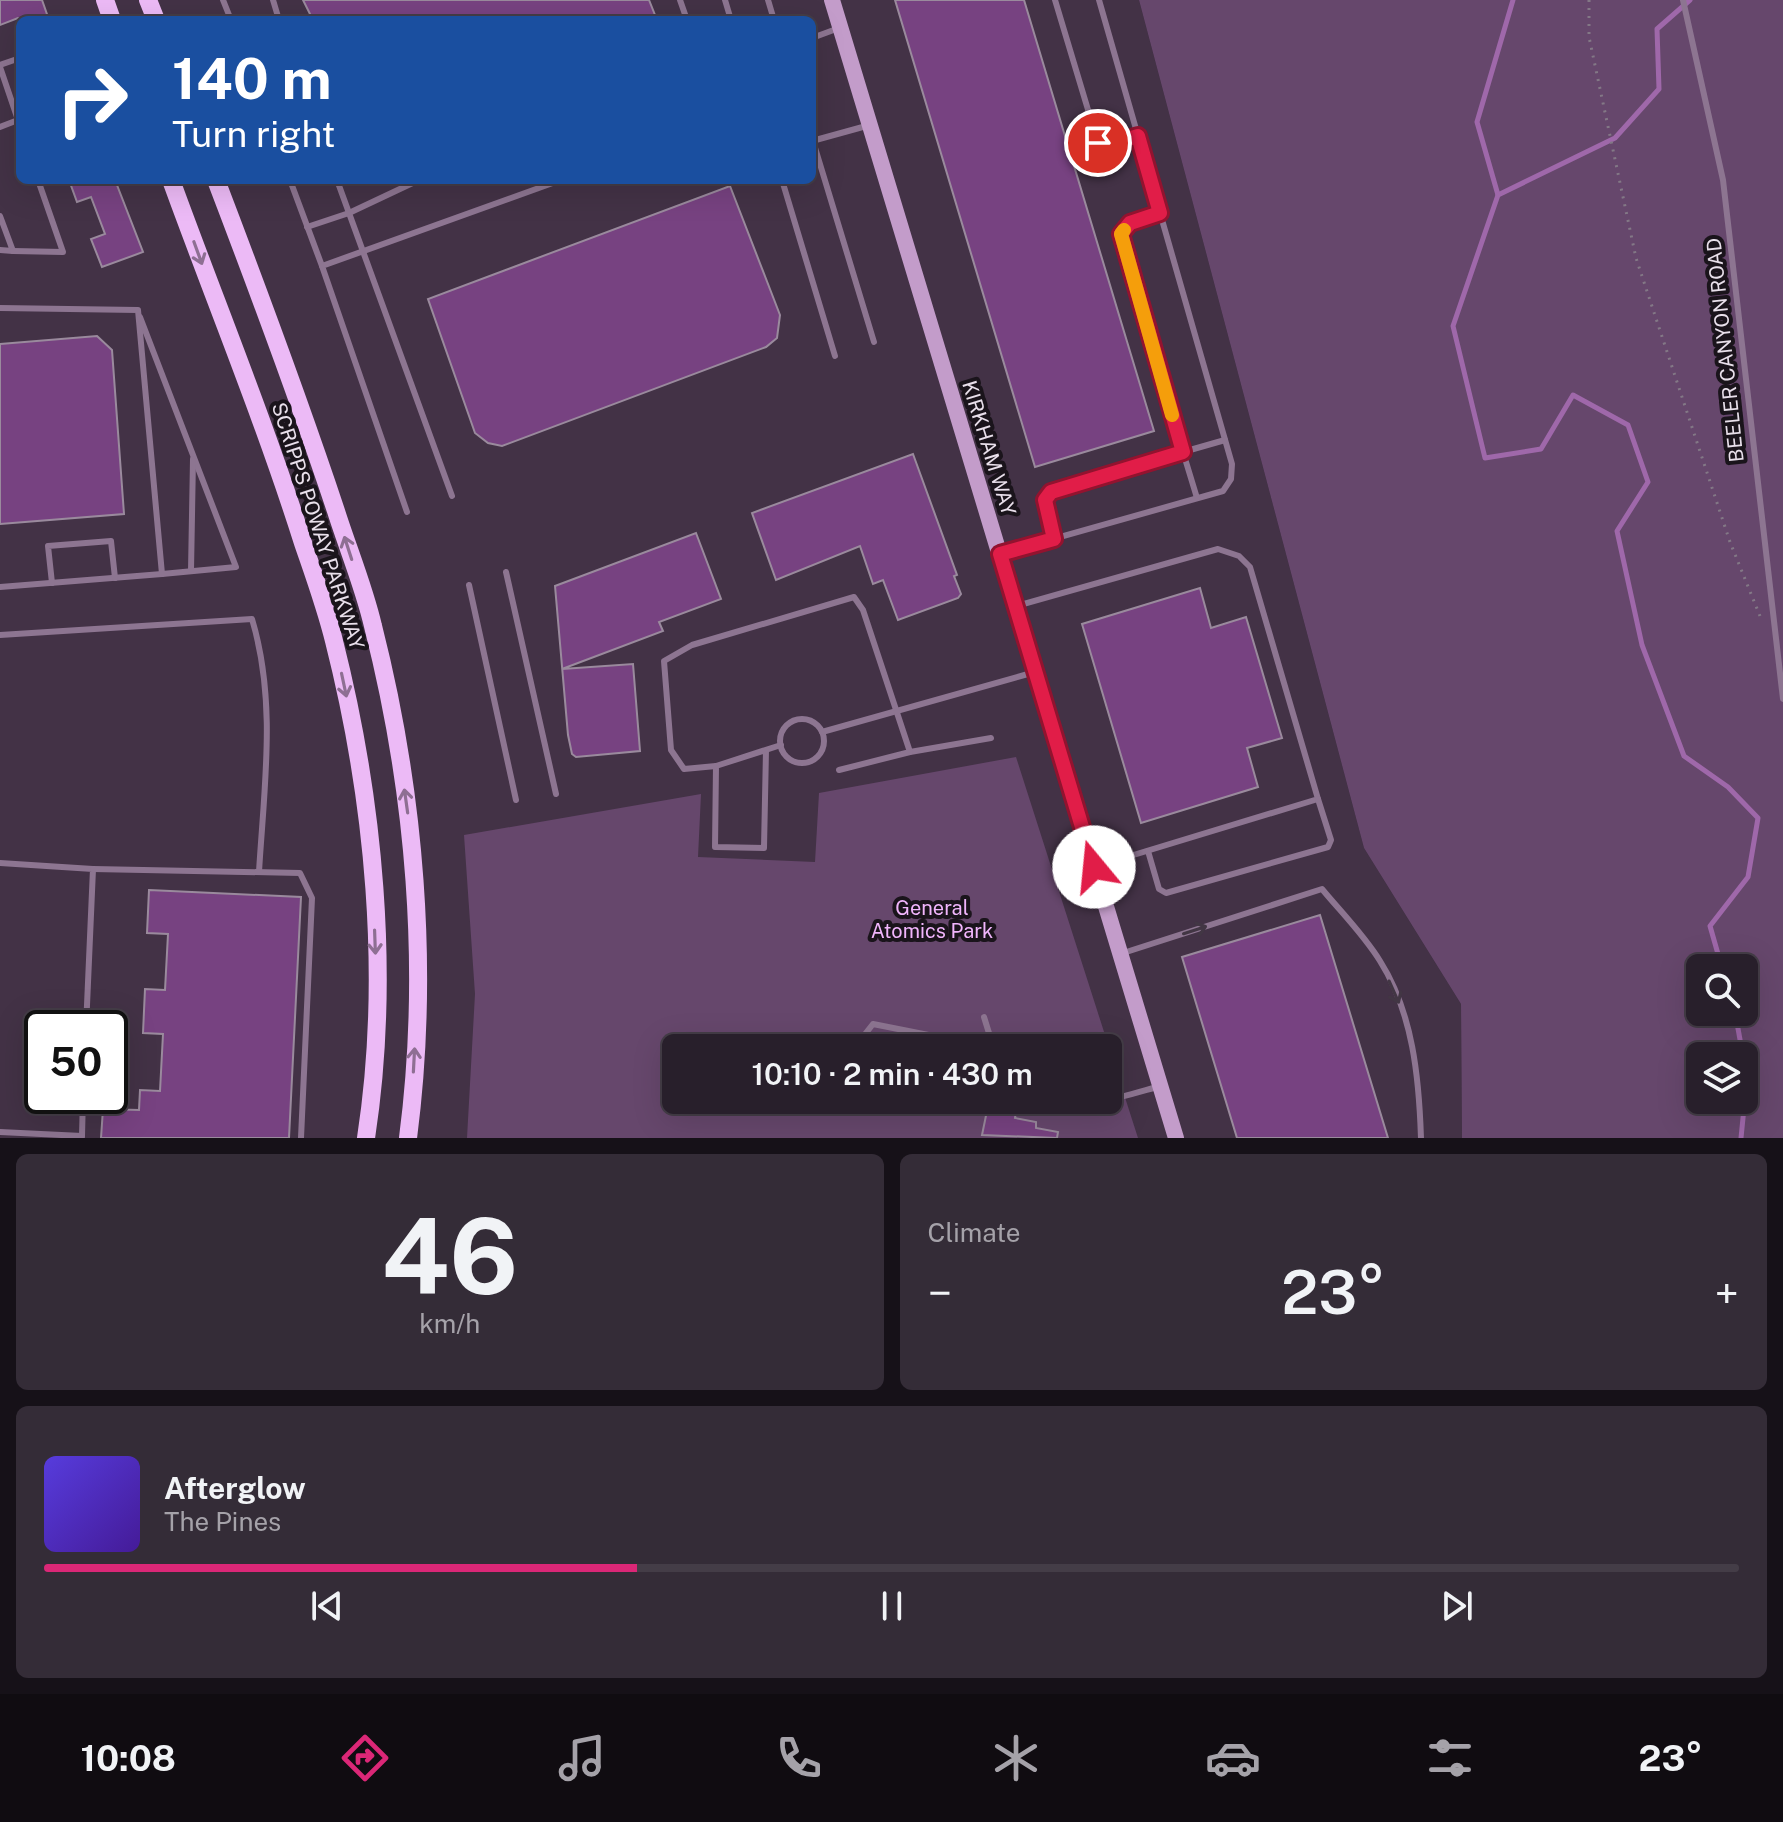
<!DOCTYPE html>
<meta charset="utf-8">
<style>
:root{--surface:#281f2b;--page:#342c37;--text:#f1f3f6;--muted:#a5a2a9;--line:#443d47;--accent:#db2777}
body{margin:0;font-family:"Public Sans",sans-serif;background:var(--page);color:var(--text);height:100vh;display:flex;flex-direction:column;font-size:30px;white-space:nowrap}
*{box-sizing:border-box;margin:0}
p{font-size:26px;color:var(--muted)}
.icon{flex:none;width:44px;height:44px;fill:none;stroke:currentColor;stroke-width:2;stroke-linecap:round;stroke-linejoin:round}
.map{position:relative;height:1138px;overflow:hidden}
.panel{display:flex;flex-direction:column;gap:16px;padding:16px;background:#161118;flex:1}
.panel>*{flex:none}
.banner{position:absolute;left:16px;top:16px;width:800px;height:168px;border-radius:12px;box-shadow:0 8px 32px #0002,0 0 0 2px var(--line);background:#1a4fa0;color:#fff;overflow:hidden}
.buttons{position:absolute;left:1686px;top:954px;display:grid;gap:16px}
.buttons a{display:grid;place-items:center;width:72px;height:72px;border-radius:12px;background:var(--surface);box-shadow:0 8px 32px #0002,0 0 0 2px var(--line);font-size:40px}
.speed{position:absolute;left:24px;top:1010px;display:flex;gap:16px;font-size:40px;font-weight:700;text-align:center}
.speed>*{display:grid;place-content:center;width:104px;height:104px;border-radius:50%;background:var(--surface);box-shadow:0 8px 32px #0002,0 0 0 2px var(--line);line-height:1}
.speed .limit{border:4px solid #111;border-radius:12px;background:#fff;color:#111}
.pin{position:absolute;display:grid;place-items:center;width:68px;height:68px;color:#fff;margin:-34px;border:4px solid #fff;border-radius:50%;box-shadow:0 2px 8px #0007}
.me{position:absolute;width:88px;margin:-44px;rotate:343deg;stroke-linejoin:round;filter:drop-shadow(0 0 6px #0008)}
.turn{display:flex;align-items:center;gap:28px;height:168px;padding:0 24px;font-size:36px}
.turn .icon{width:104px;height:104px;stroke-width:2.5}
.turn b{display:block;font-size:56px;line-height:68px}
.big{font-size:60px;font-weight:600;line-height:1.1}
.panel .card{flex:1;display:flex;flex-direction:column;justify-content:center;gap:12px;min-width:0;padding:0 28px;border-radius:12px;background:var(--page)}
.panel .dial{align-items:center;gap:0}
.dial b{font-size:104px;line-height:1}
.song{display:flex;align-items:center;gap:24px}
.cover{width:96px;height:96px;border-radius:12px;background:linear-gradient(135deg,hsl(250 70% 55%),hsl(260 70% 35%))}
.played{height:8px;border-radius:4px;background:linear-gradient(90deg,var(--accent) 35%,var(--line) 35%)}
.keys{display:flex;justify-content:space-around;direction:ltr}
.heat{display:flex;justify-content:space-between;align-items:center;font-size:44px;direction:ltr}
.panel .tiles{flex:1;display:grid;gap:16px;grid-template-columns:1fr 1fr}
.card:last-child{grid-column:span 2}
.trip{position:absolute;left:662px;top:1034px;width:460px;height:80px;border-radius:12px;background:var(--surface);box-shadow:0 8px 32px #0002,0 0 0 2px var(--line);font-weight:600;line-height:80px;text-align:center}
.tab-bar{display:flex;height:128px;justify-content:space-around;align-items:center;background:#100c11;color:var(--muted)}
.tab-bar .icon{width:56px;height:56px}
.tab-bar .active{color:var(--accent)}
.tab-bar b{font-size:36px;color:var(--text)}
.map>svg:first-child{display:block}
</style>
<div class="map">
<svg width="1783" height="1138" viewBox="0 0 1783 1138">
<rect width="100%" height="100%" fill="#362939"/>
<path fill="#433246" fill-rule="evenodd" d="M0 0H1139L1364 848 1461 1004 1462 1138H0ZM20 20H812V180H20ZM42 1028H110V1096H42ZM676 1048H1108V1100H676Z"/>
<g fill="#66476c" fill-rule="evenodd">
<path d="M1139 0H1783V1138H1462L1461 1004 1364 848ZM1700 968H1744V1012H1700ZM1700 1056H1744V1100H1700Z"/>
<path d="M1016 757 1138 1138H467L475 994 464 835 701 794 698 857 815 862 819 793ZM676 1048H1108V1100H676Z"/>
</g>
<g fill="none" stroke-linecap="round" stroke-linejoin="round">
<g stroke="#9f68aa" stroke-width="5">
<polyline points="1513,0 1477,122 1498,195 1453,326 1485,458 1541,449 1573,395 1628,425 1648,482 1617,531 1642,645 1684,756 1728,787 1758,818 1748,877 1710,926 1722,968"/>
<polyline points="1498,195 1615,138 1659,89 1657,29 1690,0"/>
<polyline points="1735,1012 1743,1056"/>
<polyline points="1741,1138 1747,1078 1744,1061"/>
</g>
</g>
<g fill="#774281" stroke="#9a8a9d" stroke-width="2">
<polygon points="0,0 42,0 49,20 18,18 0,25"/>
<polygon points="303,0 649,0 657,20 313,20"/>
<polygon points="895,0 1024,0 1154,431 1035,467"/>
<polygon points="69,180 115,180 143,252 102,267 91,239 105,234 91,197 77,202"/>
<polygon points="730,186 780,315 777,338 766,347 502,446 488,443 475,433 428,299"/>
<polygon points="97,336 112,350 124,514 0,524 0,344"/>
<polygon points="913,454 957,575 954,576 961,594 958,598 898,620 883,580 873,584 860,546 776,580 752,513"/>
<polygon points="696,533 721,599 659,622 663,631 562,669 633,664 640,751 576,757 572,754 568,735 555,586"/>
<polygon points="1200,588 1211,628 1246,617 1282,738 1247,748 1258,787 1141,823 1082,624"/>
<polygon points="149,890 301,897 289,1138 101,1138 103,1109 139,1110 140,1090 160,1091 163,1034 143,1033 145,989 165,990 168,934 147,933"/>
<polygon points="1320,915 1388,1138 1237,1138 1182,957"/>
<polygon points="988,1106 1016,1111 1015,1118 1036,1122 1036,1128 1058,1132 1057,1138 982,1135"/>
</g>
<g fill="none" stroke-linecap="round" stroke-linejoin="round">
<polyline stroke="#837886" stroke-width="3" stroke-dasharray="2 6" stroke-linecap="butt" points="1589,0 1589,37 1636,258 1730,542 1762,621"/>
<g stroke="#8d7591" stroke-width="6">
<polyline points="223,0 231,20"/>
<polyline points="273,0 279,20"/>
<polyline points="680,0 687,20"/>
<polyline points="725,0 731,20"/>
<polyline points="768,0 774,20"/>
<polyline points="1055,0 1098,143 1104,146 1138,136"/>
<polyline points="1683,0 1723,180 1783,699"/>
<polyline points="812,38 839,28"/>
<polyline points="0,65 20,58"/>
<polyline points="0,67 18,120 0,127"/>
<polyline points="812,141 870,125"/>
<polyline points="813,141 874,342"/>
<polyline points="290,180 322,266"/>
<polyline points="337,180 452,496"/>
<polyline points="782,180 835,356"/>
<polyline points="1160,213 1130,223 1121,234 1183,452 1225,440"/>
<polyline points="0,216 13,251 0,250"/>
<polyline points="307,227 349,213 419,180"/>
<polyline points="13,251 63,252 38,180"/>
<polyline points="0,308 138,310 162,574 0,587"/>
<polyline points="140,317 236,567 162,574"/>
<polyline points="407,512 322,266 561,180"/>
<polyline points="1054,539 1045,500 1051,492 1183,452 1197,498"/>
<polyline points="1000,554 1223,491 1231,479 1232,464 1099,0"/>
<polyline points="191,571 193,459"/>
<polyline points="506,572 556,794"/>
<polyline points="52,583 48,546 111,541 115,578"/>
<polyline points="469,585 516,800"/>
<polyline points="1016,606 1218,549 1239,556 1250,567 1318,799 1094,867"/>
<path d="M0 635 252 619C277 702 264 787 259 872"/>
<circle cx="802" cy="741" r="22"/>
<polyline points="822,732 1035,672"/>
<polyline points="766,750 764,848 715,847 716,766 781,745"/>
<polyline points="910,752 991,738"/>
<polyline points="716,766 684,769 671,750 664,661 692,645 854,597 863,610 910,752 839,770"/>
<polyline points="1148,851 1159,889 1166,893 1328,847 1331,840 1318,799"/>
<polyline points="0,863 93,869 86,1028"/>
<polyline points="93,869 300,873 312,898 301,1138"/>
<path d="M1120 954 1322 889C1341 912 1364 935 1380 961 1413 1013 1419 1078 1421 1138"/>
<polyline points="984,1017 993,1046"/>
<polyline points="865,1048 862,1038 873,1024 994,1048"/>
<path d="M1049 1100C1086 1109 1121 1097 1157 1087"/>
<polyline points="0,1132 82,1136"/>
<polyline points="82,1136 83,1096"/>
</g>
<polyline stroke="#c39cca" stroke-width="16" points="832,0 1176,1138"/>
<g stroke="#ecbaf6" stroke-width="18">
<polyline points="105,0 112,20"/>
<polyline points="148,0 156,20"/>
<path d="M171 180C215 301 264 420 303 543 314 575 326 608 334 641 374 799 391 976 366 1138"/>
<path d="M216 180C258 290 299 400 336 511 348 549 364 587 373 626 415 791 430 969 408 1138"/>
</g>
</g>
<defs><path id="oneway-shaft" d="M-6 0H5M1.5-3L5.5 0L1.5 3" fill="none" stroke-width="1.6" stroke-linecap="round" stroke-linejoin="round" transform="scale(2)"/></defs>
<g stroke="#8e6f93">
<use href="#oneway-shaft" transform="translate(198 253) rotate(70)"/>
<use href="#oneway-shaft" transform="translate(348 548) rotate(-108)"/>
<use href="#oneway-shaft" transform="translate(344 685) rotate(78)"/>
<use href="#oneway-shaft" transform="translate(406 801) rotate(-98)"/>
<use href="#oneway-shaft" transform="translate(375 942) rotate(88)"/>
<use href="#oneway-shaft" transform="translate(414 1060) rotate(-87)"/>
</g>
<g stroke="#423644">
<use href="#oneway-shaft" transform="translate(1195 930) rotate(-18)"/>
<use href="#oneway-shaft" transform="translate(1394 992) rotate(66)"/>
</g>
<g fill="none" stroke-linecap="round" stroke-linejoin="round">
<defs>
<polyline id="route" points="1094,867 1000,554 1054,539 1045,500 1051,492 1183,452 1121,234 1130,223 1160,213 1138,136 1104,146 1098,143"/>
</defs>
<use href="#route" stroke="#92132f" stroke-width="20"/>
<use href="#route" stroke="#e11d48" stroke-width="14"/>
<polyline stroke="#f59e0b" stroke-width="14" points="1124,230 1121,234 1172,415"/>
</g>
<g text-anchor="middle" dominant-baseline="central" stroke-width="8" stroke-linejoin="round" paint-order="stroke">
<g font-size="20" fill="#e9e0eb" stroke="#1a141b">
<text transform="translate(1725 350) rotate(-96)">BEELER CANYON ROAD</text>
<text transform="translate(989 448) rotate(73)">KIRKHAM WAY</text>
<text transform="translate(318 526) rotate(72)">SCRIPPS POWAY PARKWAY</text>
</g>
<g font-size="20" fill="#f1b5fc" stroke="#1a141b">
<text x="932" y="908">General<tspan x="932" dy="23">Atomics Park</tspan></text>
</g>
</g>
</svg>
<div class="buttons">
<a><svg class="icon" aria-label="search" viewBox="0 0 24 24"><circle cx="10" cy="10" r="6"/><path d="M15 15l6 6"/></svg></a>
<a><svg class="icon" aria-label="layers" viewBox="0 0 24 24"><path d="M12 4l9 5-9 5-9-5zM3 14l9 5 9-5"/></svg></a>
</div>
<div class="speed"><div class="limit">50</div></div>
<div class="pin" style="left:1098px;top:143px;background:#d93025"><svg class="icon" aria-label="arrive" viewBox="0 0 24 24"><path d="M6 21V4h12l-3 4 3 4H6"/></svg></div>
<svg class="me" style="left:1094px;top:867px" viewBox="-20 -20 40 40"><circle r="19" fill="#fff"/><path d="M0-13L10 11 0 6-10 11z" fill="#e11d48"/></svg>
<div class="trip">10:10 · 2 min · 430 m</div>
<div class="banner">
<div class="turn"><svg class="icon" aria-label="right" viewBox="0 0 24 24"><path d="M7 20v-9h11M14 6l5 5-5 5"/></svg><div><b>140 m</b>Turn right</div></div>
</div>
</div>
<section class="panel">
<div class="tiles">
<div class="card dial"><b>46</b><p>km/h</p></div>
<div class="card"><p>Climate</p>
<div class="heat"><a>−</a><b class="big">23°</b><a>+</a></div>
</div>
<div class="card">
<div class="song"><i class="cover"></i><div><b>Afterglow</b><p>The Pines</p></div></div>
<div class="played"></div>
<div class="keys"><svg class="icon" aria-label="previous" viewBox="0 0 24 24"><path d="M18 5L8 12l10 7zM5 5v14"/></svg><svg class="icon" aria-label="pause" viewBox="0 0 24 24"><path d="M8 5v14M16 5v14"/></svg><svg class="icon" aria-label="next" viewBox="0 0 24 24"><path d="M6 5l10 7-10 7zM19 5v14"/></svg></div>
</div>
</div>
</section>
<nav class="tab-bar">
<b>10:08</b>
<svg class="icon active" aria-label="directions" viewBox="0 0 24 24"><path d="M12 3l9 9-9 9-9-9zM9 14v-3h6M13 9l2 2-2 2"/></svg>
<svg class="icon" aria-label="music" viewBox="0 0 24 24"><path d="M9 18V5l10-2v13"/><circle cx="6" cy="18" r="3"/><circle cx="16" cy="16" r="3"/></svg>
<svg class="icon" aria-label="phone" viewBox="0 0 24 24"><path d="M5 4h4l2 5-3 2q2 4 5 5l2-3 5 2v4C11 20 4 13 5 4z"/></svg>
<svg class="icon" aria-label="climate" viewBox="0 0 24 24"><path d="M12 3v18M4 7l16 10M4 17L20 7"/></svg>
<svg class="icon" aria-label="car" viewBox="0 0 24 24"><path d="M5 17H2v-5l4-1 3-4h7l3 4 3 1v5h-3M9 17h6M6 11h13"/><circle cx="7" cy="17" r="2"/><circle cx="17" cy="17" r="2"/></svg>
<svg class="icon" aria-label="filters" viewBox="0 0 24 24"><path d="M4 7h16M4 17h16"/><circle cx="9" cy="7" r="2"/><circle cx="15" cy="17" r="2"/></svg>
<b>23°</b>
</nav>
